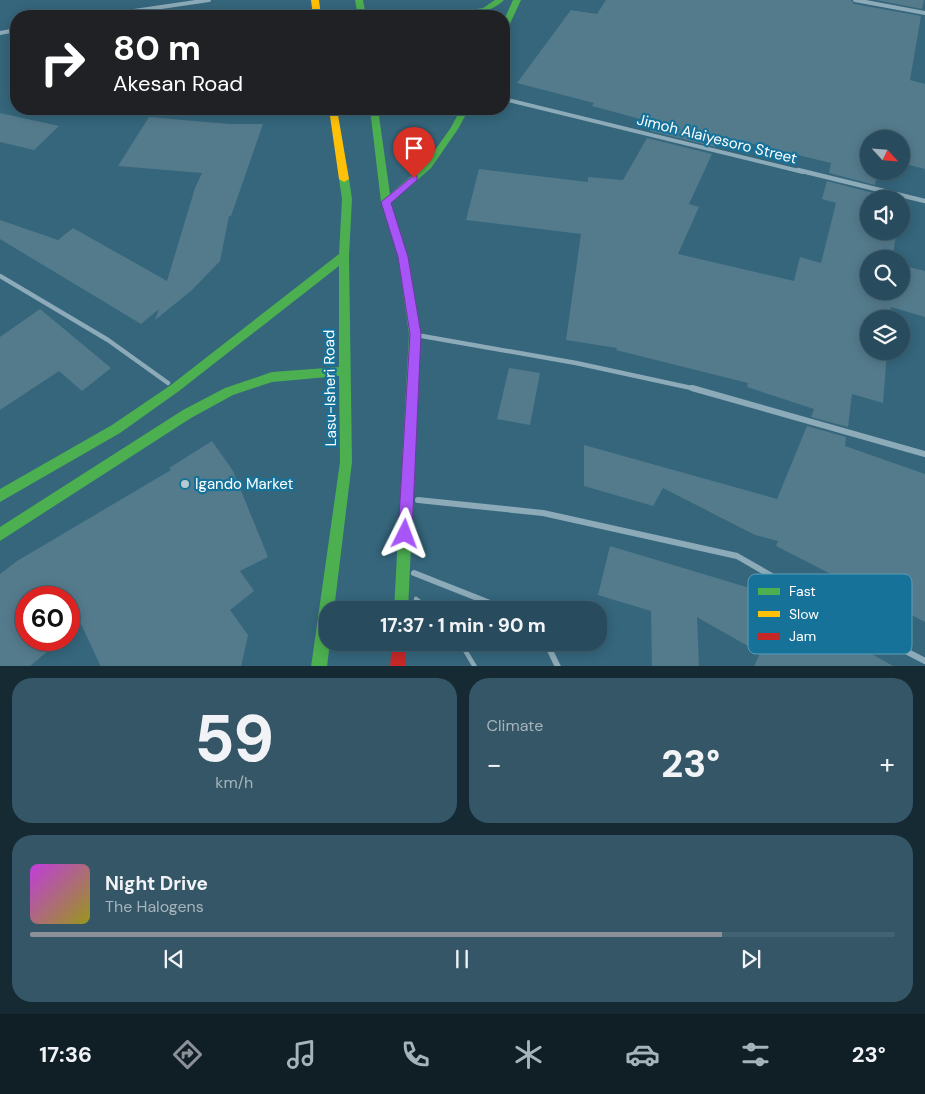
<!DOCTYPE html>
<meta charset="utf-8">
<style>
:root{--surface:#284c5d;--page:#345666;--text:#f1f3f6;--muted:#a5b4bc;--line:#446372;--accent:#8c9099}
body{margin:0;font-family:"DM Sans",sans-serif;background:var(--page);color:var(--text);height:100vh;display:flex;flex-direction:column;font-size:19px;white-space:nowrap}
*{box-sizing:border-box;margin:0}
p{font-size:16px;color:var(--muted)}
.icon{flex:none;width:28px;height:28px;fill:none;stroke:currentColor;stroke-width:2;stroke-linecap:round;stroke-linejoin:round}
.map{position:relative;height:666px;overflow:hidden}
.sheet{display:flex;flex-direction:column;gap:12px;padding:12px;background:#162a33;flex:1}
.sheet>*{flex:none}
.banner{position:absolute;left:10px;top:10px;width:500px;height:105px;border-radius:20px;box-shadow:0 2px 12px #0003,0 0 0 1px var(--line);background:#202124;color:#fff;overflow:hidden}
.needle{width:32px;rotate:116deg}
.fabs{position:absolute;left:860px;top:130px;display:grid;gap:10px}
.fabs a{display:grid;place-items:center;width:50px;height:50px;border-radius:50%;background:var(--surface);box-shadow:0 2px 12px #0003,0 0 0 1px var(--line);font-size:25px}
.speed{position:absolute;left:15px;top:586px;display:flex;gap:10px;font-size:25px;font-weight:700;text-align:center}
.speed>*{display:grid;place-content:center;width:65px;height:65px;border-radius:50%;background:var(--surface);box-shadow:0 2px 12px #0003,0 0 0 1px var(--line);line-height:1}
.speed .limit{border:8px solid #d22;background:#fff;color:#111}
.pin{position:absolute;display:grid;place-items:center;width:42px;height:42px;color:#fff;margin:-51px -21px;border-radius:50% 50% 50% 0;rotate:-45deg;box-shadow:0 0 5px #0007}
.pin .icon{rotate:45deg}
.me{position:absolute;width:55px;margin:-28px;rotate:3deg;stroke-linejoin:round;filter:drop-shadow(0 0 4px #0008)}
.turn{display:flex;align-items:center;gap:18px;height:105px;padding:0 20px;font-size:22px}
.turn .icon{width:65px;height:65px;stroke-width:2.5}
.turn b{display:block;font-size:35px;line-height:42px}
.big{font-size:38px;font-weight:800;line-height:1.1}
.sheet .tile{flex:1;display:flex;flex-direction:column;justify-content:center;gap:8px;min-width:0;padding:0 18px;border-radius:20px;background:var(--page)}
.sheet .dial{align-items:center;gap:0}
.dial b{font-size:65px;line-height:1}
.song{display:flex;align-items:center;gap:15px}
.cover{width:60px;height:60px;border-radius:8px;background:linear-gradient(135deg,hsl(290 70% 55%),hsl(60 70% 35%))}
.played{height:5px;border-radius:2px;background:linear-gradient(90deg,var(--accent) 80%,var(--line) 80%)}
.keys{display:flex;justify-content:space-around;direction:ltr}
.heat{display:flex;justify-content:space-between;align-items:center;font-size:28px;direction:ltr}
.sheet .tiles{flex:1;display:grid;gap:12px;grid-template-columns:1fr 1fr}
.tile:last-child{grid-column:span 2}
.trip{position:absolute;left:319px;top:601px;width:288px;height:50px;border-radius:20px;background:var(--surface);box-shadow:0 2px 12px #0003,0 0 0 1px var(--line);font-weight:800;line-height:50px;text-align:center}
.tab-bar{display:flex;height:80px;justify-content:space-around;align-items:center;background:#101e25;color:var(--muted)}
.tab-bar .icon{width:35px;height:35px}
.tab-bar .current{color:var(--accent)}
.tab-bar b{font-size:22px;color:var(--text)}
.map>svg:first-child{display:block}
</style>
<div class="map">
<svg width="925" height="667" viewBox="0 0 925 667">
<rect width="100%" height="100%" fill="#35667c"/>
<g fill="#547b8c">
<polygon points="606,0 851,0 854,4 921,16 910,80 925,84 925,169 901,163 901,139 869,139 869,171 878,171 875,185 829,173 831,163 749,143 720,136 715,147 650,131 655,123 592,106 594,103 517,83 571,10 597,14"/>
<polygon points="876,0 924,0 922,9"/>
<polygon points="0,113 59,126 34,150 0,142"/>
<polygon points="149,117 229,124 263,124 231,216 229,216 220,261 191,291 155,320 159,309 141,324 0,239 0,220 58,240 73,228 167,281 195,188 202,173 118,166"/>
<polygon points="647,138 712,154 689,204 699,207 678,254 794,281 800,257 821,263 836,203 822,199 827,181 873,193 872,199 869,199 869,211 864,231 897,231 892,259 869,259 869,291 901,291 901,265 925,271 925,317 891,307 890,319 869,319 869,351 887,351 883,403 852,394 848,427 811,417 814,409 747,387 748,383 616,350 617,348 566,340 581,234 466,220 479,169 588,182 588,177 623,180"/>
<polygon points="40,309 111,368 82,391 59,371 0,410 0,337"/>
<polygon points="509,368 540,373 530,425 497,419"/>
<polygon points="807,426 846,437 845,446 925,474 925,622 776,546 778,541 755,535 663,488 653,506 584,486 584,445 777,499"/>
<polygon points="212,441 233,471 268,557 240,571 254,591 230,610 248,635 241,667 101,667 81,624 69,634 69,598 26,598 26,640 61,640 29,667 0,667 0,574 17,561 171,470 169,468"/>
<polygon points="610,546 753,589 895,667 754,667 760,653 697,617 699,667 652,667 651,611 598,595"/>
</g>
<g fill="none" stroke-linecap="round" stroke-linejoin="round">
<polyline stroke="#8daab8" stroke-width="2.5" points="284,16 312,13"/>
<g stroke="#8daab8" stroke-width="4.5">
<polyline points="416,599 430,610"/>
<polyline points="460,642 475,667"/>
</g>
<g stroke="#8daab8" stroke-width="4">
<polyline points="855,0 925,13"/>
<polyline points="100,16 209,0"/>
<polyline points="0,33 16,30"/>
<polyline points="504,99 803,172"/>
</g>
<g stroke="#8daab8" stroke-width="4.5">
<polyline points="798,170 925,201"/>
<polyline points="0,276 108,340 168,383"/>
<polyline points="422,336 576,363 696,389"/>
</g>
<g stroke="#8daab8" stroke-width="6">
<polyline points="692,388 925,454"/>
<polyline points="418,500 543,513 737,556 871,633 925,661"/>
<polyline points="414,573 495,605 501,610"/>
<polyline points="546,642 558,667"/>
</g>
<g fill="#4caf50" fill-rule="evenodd">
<polygon points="355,0 363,0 366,16 358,16"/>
<path d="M495 0H504C487 16 460 17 438 16L442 14 483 8Z"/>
<polygon points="513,0 521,0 508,28 504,30 504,20"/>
<polygon points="370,109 378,109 390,194 425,164 450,129 461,109 469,109 458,129 431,168 391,203 408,257 421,334 408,610 394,610 409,334 398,257 381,202"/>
<polygon points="344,176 349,179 352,199 349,256 352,462 334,610 328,610 328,642 330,642 327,667 311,667 340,462 339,376 272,382 233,395 191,418 0,541 0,527 183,410 225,388 272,372 339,367 339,266 179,391 120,433 0,502 0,489 112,425 171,385 339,254 342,199 339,179"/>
</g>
<g fill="#ffc107" fill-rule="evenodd">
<polygon points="311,0 319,0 321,16 313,16"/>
<polygon points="329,109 337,109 349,179 344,182 339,179"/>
</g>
<polygon fill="#c62828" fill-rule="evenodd" points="392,642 406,642 406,667 390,667"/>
</g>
<polygon fill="#a855f7" stroke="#6d37a1" points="414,175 417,176 417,180 391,203 408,257 421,334 412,534 410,538 405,540 400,538 398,534 410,334 398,257 381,202"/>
<circle fill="#b8c9d1" stroke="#17729a" stroke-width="2" cx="185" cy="484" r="5"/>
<g text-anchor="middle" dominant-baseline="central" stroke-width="4.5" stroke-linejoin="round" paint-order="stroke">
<g font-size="15" fill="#fff" stroke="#17729a">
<text transform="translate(717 139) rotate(14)">Jimoh Alaiyesoro Street</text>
<text transform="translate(330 388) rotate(-91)">Lasu-Isheri Road</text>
</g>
<g font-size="15" fill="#fff" stroke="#17729a" text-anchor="start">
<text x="195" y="484">Igando Market</text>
</g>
</g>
<rect x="748" y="574" width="164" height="80" rx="8" fill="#17729a" stroke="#5d9cb8" stroke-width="1"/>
<rect x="758" y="588" width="22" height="7" fill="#4caf50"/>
<rect x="758" y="611" width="22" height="6" fill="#ffc107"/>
<rect x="758" y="633" width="22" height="7" fill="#c62828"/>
<g font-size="14" fill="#fff">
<text x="789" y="596">Fast</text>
<text x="789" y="619">Slow</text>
<text x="789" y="641">Jam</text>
</g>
</svg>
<div class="fabs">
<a><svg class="needle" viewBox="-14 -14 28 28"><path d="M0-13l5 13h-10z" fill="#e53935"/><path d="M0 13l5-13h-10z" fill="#a5b4bc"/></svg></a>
<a><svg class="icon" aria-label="sound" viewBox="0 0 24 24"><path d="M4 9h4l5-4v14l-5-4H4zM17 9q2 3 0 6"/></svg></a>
<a><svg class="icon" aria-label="search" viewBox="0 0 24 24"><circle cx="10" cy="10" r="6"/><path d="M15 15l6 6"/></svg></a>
<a><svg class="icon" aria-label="layers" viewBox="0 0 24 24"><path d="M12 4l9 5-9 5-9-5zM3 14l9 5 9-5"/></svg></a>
</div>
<div class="speed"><div class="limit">60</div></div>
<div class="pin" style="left:414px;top:178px;background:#d93025"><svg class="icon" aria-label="arrive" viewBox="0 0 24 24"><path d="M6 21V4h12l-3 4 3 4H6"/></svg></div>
<svg class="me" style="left:405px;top:534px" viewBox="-20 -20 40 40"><path d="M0-17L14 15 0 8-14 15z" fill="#a855f7" stroke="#fff" stroke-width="4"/></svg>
<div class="trip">17:37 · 1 min · 90 m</div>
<div class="banner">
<div class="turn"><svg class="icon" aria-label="right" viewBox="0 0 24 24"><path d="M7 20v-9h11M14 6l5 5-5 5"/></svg><div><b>80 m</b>Akesan Road</div></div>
</div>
</div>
<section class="sheet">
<div class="tiles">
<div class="tile dial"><b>59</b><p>km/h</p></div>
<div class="tile"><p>Climate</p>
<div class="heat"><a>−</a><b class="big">23°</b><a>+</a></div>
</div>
<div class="tile">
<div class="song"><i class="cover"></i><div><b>Night Drive</b><p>The Halogens</p></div></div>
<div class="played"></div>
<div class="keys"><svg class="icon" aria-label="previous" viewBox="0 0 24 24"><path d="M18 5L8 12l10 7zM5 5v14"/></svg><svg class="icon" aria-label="pause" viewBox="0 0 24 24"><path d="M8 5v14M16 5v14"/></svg><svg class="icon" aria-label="next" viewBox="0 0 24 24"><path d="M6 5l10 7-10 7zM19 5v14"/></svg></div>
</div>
</div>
</section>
<nav class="tab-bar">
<b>17:36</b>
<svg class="icon current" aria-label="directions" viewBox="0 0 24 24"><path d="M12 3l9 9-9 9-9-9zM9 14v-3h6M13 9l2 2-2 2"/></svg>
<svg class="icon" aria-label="music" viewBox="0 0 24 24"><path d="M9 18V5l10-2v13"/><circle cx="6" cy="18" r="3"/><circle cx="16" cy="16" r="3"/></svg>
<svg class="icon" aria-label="phone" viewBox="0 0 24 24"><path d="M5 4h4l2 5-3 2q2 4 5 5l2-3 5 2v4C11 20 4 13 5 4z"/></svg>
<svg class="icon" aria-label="climate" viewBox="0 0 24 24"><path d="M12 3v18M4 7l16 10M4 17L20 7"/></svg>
<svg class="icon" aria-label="car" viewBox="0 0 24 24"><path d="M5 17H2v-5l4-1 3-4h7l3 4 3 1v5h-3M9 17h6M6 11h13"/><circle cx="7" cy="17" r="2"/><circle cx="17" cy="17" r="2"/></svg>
<svg class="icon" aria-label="filters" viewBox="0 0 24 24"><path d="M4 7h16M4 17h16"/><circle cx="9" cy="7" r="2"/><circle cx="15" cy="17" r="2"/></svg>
<b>23°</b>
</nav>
